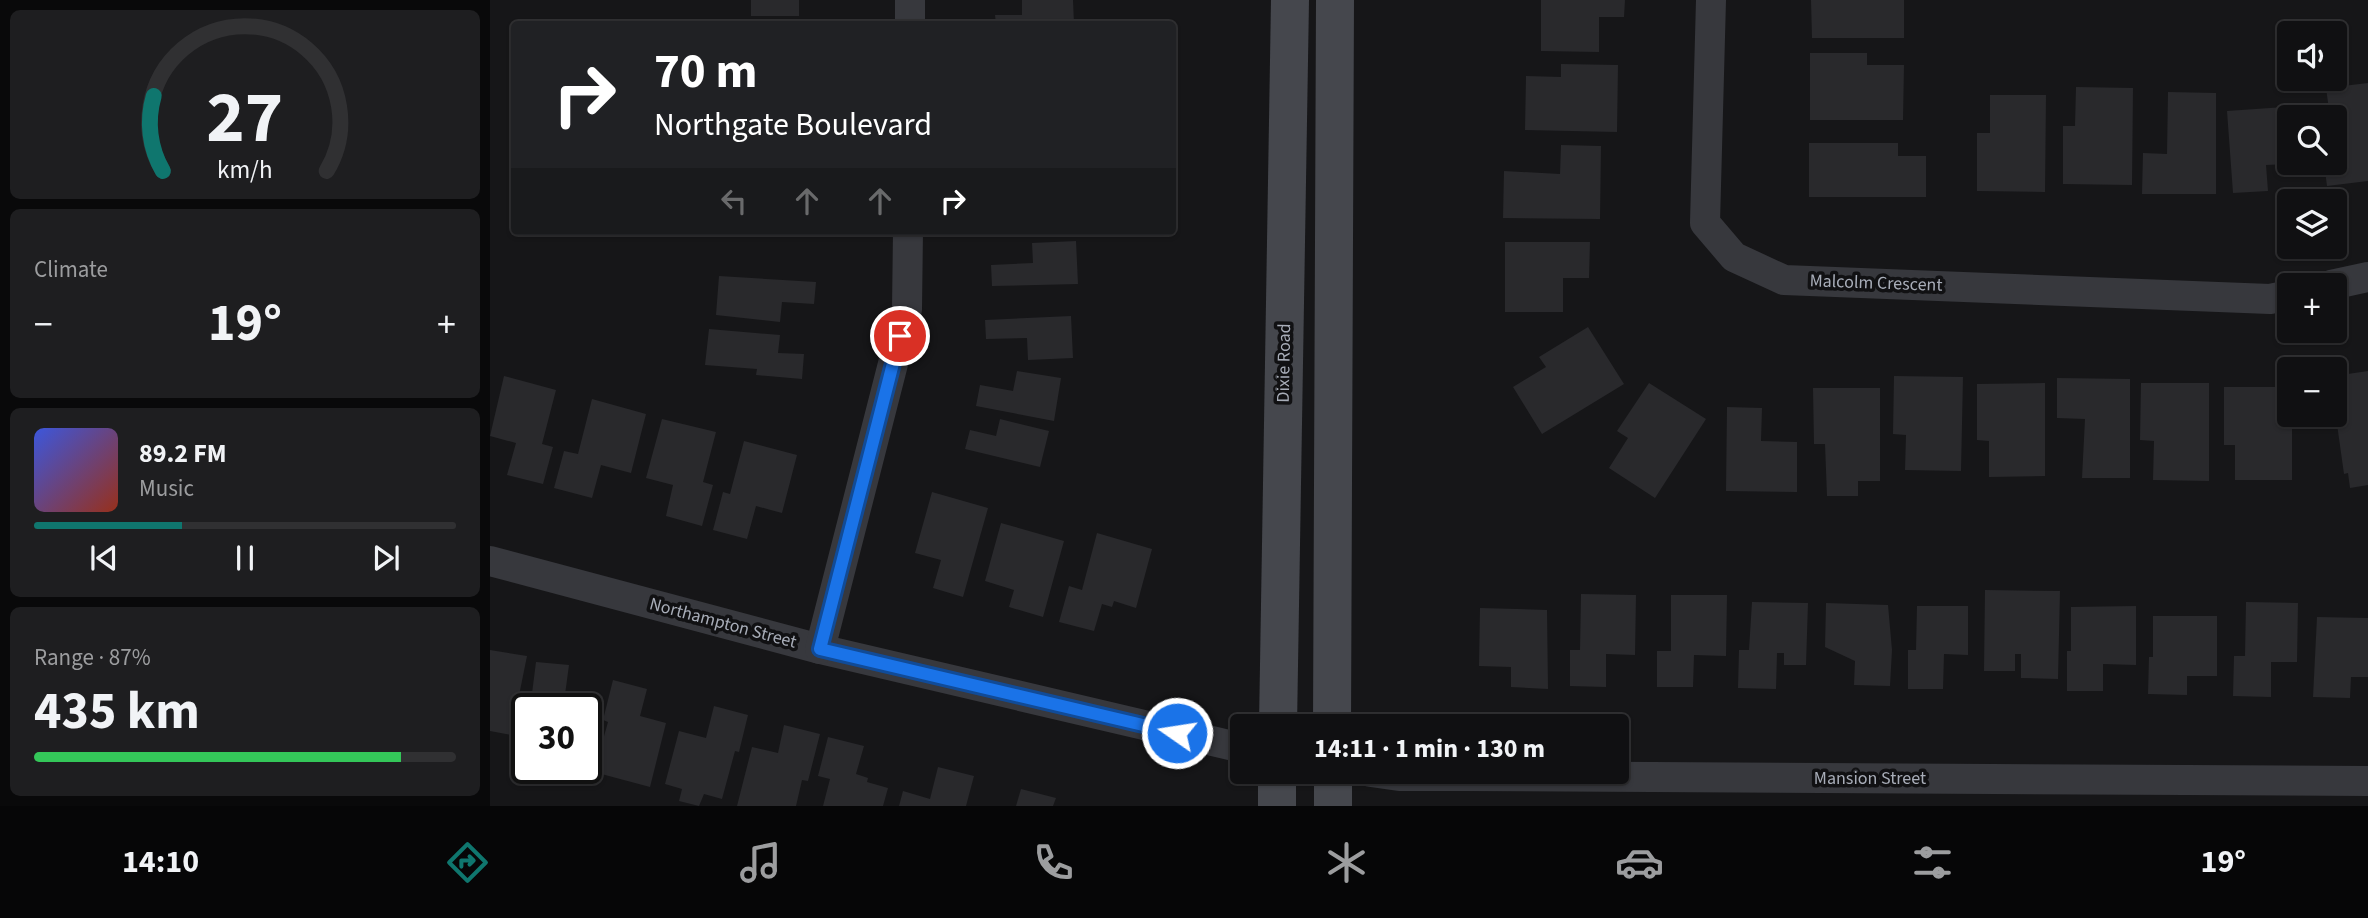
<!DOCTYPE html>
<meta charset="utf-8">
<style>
:root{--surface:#101012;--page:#1e1e20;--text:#f1f3f6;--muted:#9c9d9f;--line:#303032;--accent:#0f766e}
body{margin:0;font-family:"Source Sans 3",sans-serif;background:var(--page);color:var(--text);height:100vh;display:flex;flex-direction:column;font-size:26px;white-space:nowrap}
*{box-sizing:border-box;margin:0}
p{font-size:23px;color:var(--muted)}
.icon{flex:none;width:38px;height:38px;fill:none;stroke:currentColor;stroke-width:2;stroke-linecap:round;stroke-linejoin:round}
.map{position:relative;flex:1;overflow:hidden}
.panel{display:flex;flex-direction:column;gap:10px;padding:10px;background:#09090a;width:490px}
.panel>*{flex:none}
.guide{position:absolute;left:21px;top:21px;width:665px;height:214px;border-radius:7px;box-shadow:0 2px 5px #0004,0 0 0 2px var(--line);background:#202124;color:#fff;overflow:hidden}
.tools{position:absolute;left:1787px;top:21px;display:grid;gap:14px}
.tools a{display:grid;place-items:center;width:70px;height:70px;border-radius:7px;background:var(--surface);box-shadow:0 2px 5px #0004,0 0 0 2px var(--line);font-size:35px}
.speed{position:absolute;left:21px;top:693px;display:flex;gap:14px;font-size:35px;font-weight:700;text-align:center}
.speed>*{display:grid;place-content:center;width:91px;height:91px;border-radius:50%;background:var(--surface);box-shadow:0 2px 5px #0004,0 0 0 2px var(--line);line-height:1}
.speed .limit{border:4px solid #111;border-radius:10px;background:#fff;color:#111}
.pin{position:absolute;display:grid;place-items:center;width:60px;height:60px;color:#fff;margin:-30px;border:4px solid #fff;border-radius:50%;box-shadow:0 2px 7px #0007}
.me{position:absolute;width:77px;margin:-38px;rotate:283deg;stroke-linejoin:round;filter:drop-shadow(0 0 5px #0008)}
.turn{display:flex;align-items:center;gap:24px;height:147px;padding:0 28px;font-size:32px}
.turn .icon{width:91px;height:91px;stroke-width:2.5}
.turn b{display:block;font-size:49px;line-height:60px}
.lanes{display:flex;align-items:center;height:66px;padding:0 28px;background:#0003;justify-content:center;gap:35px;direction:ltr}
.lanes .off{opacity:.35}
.big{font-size:52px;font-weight:700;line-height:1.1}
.panel .card{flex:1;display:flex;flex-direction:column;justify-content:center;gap:10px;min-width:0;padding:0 24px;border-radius:10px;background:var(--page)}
.panel .dial{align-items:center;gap:0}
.dial svg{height:182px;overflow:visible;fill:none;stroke:var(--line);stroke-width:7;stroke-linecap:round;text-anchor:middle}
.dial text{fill:var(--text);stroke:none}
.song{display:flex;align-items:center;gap:21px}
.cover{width:84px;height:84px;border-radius:10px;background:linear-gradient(135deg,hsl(230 70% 55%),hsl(10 70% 35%))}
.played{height:7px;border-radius:4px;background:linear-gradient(90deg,var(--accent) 35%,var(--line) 35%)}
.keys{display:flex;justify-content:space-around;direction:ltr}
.heat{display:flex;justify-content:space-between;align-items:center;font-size:38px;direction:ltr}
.charge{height:10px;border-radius:5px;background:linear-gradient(90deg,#34c759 87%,var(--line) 0)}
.trip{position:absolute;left:740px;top:714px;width:399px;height:70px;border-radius:7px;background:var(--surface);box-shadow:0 2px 5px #0004,0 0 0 2px var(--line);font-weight:700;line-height:70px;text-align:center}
.tab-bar{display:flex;height:112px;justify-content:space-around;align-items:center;background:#060607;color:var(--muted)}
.tab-bar .icon{width:49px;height:49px}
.tab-bar .active{color:var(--accent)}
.tab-bar b{font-size:32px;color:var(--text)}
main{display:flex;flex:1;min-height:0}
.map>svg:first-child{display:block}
</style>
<main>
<section class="panel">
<div class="card dial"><svg viewBox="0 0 100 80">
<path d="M14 69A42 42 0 1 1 86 69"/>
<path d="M14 69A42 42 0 0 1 10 36" stroke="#0f766e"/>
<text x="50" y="56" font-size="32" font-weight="700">27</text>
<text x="50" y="72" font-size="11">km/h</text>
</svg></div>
<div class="card"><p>Climate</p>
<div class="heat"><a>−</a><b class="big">19°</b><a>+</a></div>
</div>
<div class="card">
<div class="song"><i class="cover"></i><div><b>89.2 FM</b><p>Music</p></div></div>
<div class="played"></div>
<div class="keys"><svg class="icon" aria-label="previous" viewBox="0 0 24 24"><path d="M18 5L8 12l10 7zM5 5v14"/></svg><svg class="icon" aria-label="pause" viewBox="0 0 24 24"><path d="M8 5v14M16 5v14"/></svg><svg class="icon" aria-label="next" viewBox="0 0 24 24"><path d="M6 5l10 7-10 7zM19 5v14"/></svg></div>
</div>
<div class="card"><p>Range · 87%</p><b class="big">435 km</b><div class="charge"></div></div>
</section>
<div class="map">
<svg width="1878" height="806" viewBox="0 0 1878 806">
<rect width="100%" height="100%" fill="#161618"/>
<g fill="#29292c">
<rect x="261" y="0" width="48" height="16"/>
<polygon points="532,0 583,0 584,24 506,24 505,15 532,15"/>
<polygon points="1051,0 1135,0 1134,17 1109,17 1109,52 1051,51"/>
<polygon points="1321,0 1414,0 1414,38 1322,38"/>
<polygon points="1320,53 1377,53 1377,65 1414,65 1413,120 1320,120"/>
<polygon points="1071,64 1128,65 1127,132 1035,130 1036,76 1071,77"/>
<polygon points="1878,83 1878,181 1837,186 1834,163 1844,163 1844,117 1840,117 1836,88"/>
<polygon points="1586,87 1643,88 1642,185 1573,184 1573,126 1585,126"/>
<polygon points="1678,92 1726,93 1726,194 1652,194 1653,153 1677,154"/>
<polygon points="1500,95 1556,95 1555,192 1487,191 1487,133 1500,133"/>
<polygon points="1808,106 1809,117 1799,117 1799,164 1776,165 1778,191 1743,193 1737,111"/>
<polygon points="1319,143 1408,143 1408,156 1436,156 1436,197 1319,197"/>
<polygon points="1071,145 1111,146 1110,219 1013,218 1014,171 1070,174"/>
<polygon points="586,241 588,284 502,286 501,265 543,263 542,243"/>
<polygon points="1015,242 1100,242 1099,278 1073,278 1073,312 1015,312"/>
<polygon points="229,276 326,282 324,304 292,302 290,322 226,315"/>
<polygon points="581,316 583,358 538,360 537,338 496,339 495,320"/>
<polygon points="1098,327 1134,384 1052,434 1023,387 1056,367 1049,357"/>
<polygon points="219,329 290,335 288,353 314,354 312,379 266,375 267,369 215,365"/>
<polygon points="527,371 571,378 564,421 486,406 490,385 523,391"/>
<polygon points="1878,371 1878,485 1860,488 1858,473 1854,474 1846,417 1819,421 1818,415 1844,415 1844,376"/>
<polygon points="14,376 66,390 52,444 63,447 53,484 17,475 26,443 0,436"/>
<polygon points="1404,376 1473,377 1471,471 1415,470 1416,435 1403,434"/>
<polygon points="1567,378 1640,379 1640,478 1592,478 1595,419 1567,418"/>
<polygon points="1159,383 1216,419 1165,498 1119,468 1138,438 1127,431"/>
<polygon points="1555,383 1555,476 1499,477 1499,441 1487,440 1487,384"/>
<polygon points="1651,383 1719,383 1719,481 1663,480 1664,441 1650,440"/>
<polygon points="1734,387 1799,387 1799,415 1802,415 1802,480 1745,480 1745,445 1734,445"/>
<polygon points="1323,388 1390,388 1390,481 1368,481 1368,496 1337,496 1335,444 1324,444"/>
<polygon points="102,399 156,414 141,473 111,465 102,498 64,488 74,451 88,454"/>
<polygon points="1237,407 1272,408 1271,441 1307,442 1307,492 1236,491"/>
<polygon points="172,419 226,432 213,482 223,485 212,526 176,516 183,485 156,478"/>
<polygon points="510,419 559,431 550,467 475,449 480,430 506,436"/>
<polygon points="254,441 307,455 292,513 266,506 257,539 223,530 233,492 240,494"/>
<polygon points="442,492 498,508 473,597 443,588 451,560 425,553"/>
<polygon points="511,523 574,541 553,617 519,607 524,590 495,581"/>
<polygon points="607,533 662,549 646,608 624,601 622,607 612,604 604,631 569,622 579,586 592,590"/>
<polygon points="1495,590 1570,591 1568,679 1531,678 1531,654 1525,654 1525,671 1494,671"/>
<polygon points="1091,594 1146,595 1145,655 1116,654 1116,687 1080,686 1080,650 1090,650"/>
<polygon points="1181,595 1237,595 1236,656 1204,655 1203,687 1167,687 1167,651 1181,651"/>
<polygon points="1262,602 1318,603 1316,665 1294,665 1294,653 1287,653 1286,689 1248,688 1249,650 1259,650"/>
<polygon points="1756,602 1808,603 1807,662 1781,662 1781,697 1743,696 1744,656 1755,656"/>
<polygon points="1336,603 1398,605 1402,650 1400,686 1364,685 1365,661 1335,647"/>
<polygon points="1427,606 1478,606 1478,655 1454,654 1453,689 1418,689 1418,650 1426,650"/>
<polygon points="1646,606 1646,665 1613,664 1613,691 1577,691 1577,651 1581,651 1581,607"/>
<polygon points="990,608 1057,610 1058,689 1021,687 1021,667 989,666"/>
<polygon points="1663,616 1727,616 1727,676 1697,676 1697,695 1658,694 1659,657 1663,657"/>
<polygon points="1827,617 1878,618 1878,677 1861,677 1860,698 1823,697"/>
<polygon points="0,650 37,656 21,735 0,731"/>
<polygon points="46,662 79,665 74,702 99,705 98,714 96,709 40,709"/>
<polygon points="123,680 157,689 150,716 176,723 160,787 104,772 118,722 113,720"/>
<polygon points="224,706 258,715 249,752 245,751 232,799 214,794 209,806 189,801 192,789 175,784 189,731 216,738"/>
<polygon points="294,725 330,734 318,781 312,780 306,806 247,806 262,747 288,753"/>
<polygon points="338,737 374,746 366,774 378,778 377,782 398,788 393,806 333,806 340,779 328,776"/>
<polygon points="448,767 484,776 476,806 409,806 413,791 440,799"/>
<polygon points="531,789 566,798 563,806 526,806"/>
</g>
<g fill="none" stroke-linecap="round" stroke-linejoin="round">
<g stroke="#37383d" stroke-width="30">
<polyline points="1221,0 1215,223 1244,257 1294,280 1780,299 1799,295"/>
<polyline points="420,24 420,0"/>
<polyline points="1841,285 1878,277"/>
<polyline points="0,561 330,649 752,748"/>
<polyline points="330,649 417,309 418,231"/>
<polyline points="881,772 909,776 972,776 1878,781"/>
</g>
<g stroke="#45474d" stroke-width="38">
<polyline points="788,726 800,0"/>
<polyline points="842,726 845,0"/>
<polyline points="843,772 843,806"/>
<polyline points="787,806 787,772"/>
</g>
</g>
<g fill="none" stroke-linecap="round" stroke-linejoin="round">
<defs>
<polyline id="route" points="410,336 330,649 687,733"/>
</defs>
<use href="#route" stroke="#114b97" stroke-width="18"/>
<use href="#route" stroke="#1a73e8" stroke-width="12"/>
</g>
<g text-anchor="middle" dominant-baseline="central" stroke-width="7" stroke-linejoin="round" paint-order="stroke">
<g font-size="18" fill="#a8adb8" stroke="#111113">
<text transform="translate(1386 283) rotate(2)">Malcolm Crescent</text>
<text transform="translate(794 363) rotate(-89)">Dixie Road</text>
<text transform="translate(233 623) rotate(15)">Northampton Street</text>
<text x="1380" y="778">Mansion Street</text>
</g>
</g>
</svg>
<div class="tools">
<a><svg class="icon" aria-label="sound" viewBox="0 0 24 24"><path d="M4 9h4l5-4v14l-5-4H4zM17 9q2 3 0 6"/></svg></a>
<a><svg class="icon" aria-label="search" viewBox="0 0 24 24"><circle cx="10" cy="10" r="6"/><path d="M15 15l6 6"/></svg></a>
<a><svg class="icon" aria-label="layers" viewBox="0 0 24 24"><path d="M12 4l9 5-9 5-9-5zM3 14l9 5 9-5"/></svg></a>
<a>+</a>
<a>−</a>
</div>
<div class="speed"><div class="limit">30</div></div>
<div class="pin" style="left:410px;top:336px;background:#d93025"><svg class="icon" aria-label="arrive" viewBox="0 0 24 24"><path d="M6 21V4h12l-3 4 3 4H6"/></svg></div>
<svg class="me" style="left:687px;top:733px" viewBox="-20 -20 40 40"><circle r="17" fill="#1a73e8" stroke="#fff" stroke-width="3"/><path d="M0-11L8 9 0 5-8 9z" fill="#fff"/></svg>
<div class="trip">14:11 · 1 min · 130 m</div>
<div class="guide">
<div class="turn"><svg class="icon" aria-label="right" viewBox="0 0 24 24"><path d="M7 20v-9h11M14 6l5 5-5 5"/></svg><div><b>70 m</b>Northgate Boulevard</div></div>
<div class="lanes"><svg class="icon off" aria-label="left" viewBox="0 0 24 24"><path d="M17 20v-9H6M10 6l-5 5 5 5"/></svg><svg class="icon off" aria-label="ahead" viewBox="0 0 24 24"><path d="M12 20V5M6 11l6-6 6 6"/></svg><svg class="icon off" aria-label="ahead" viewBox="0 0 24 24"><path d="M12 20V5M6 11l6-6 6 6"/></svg><svg class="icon" aria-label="right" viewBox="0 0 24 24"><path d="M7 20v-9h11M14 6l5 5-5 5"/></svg></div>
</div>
</div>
</main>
<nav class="tab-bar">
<b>14:10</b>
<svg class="icon active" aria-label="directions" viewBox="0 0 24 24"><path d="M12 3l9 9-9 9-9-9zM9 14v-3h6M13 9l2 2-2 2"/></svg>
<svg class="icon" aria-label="music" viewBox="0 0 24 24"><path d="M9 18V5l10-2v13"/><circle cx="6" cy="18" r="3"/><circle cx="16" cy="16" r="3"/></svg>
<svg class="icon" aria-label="phone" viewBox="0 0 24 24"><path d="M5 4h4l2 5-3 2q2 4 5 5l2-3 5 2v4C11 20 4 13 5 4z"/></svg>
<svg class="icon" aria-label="climate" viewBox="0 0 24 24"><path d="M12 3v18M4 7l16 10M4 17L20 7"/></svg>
<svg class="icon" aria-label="car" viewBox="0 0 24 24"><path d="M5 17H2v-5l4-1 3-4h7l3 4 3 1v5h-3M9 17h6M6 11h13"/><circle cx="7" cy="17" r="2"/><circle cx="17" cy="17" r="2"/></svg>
<svg class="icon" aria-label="filters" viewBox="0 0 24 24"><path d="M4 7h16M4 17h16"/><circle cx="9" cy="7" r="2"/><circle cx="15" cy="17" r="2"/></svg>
<b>19°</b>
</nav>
